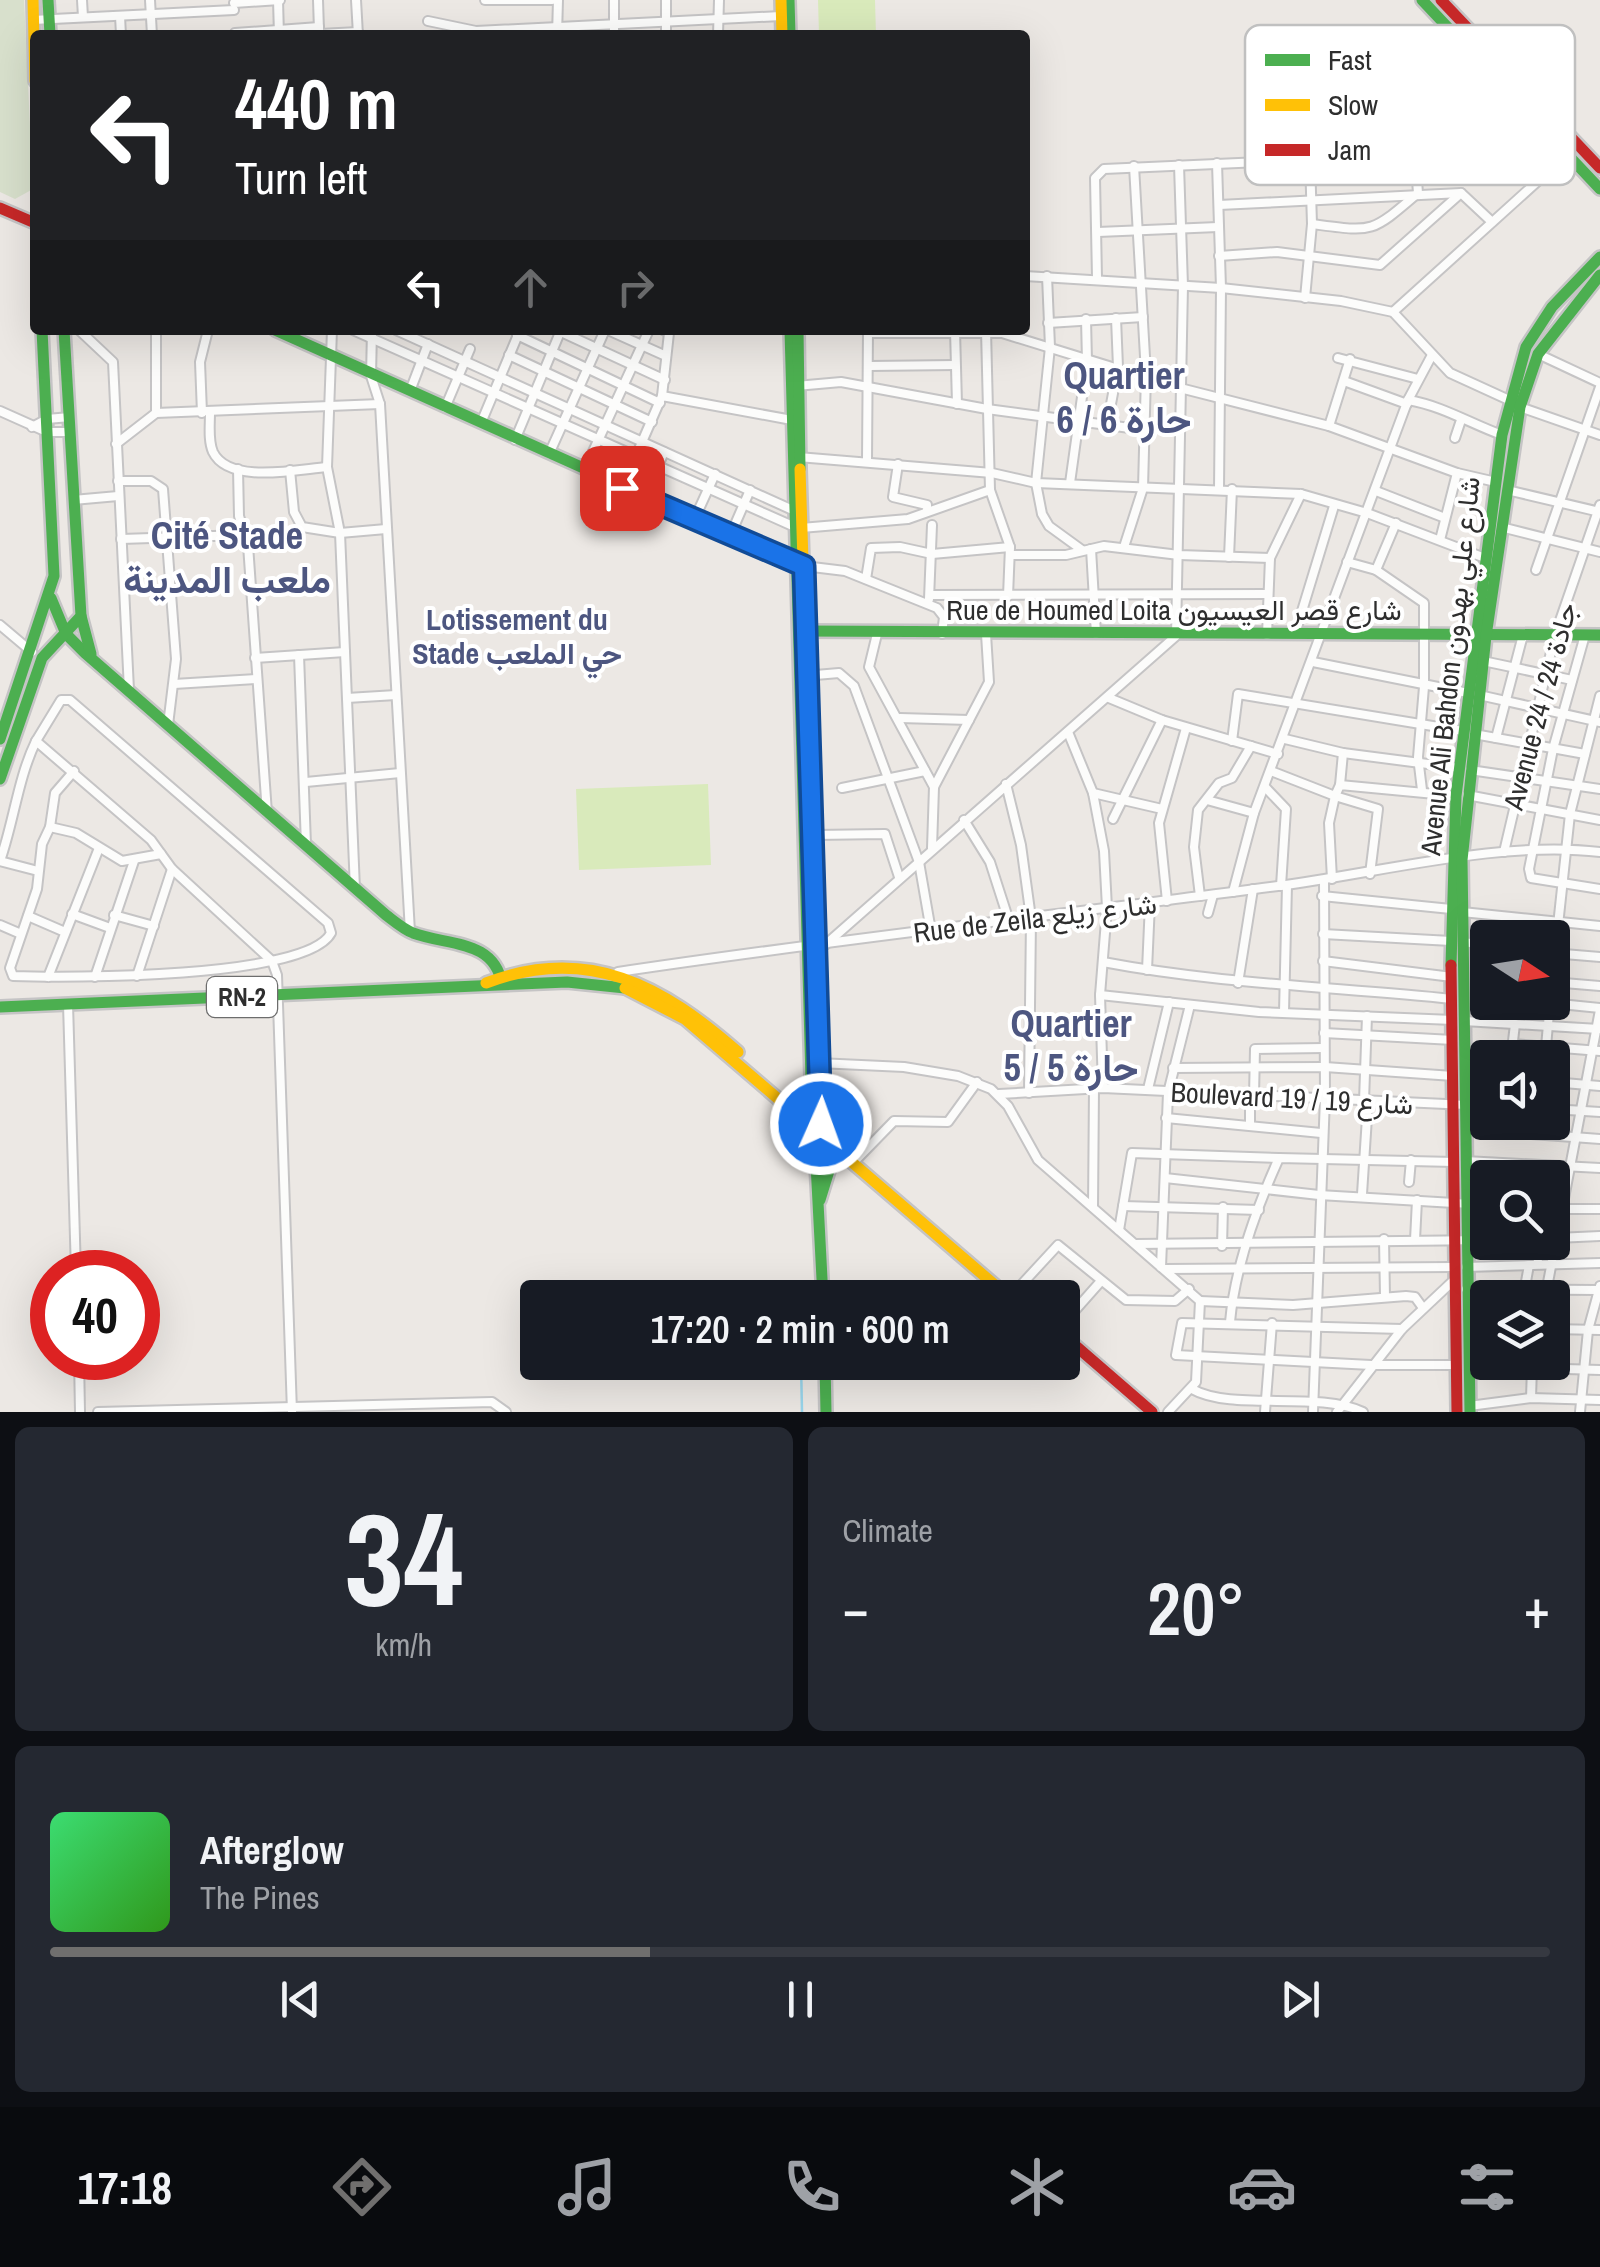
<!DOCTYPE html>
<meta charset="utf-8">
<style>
:root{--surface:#171b24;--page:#242831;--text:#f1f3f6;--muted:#9ea1a6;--line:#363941;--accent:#706f6e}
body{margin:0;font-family:"Archivo Narrow",Vazirmatn,sans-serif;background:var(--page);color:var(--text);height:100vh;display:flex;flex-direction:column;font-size:38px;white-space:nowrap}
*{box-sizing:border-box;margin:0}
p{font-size:32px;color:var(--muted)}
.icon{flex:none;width:55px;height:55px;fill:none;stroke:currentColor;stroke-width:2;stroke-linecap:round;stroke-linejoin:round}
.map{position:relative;height:1412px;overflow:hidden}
.panel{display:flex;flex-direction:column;gap:15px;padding:15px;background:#0d0f14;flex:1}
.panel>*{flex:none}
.guide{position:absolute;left:30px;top:30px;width:1000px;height:305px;border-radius:10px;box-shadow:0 10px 40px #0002;background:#202124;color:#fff;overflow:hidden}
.needle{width:65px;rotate:102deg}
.tools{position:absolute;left:1470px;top:920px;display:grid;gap:20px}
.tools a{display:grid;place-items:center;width:100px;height:100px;border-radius:10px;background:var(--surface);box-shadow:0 10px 40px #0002;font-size:50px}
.speed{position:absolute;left:30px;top:1250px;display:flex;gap:20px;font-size:50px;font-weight:700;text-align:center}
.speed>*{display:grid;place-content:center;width:130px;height:130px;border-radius:50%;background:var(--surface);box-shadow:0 10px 40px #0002;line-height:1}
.speed .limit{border:15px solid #d22;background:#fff;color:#111}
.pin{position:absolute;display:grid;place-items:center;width:85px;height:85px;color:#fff;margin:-42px;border-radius:20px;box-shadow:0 5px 15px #0006}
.me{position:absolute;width:110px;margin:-55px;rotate:2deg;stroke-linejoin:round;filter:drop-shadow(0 0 8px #0008)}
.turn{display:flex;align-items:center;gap:35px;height:210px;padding:0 40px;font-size:45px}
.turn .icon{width:130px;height:130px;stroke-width:2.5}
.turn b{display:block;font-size:70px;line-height:85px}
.lanes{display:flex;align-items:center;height:95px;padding:0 40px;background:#0003;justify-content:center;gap:50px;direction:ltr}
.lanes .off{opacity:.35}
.big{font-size:75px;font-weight:600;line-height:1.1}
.panel .widget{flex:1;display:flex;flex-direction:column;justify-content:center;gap:15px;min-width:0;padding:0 35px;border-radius:15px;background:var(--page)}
.panel .dial{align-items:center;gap:0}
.dial b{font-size:130px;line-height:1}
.song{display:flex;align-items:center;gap:30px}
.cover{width:120px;height:120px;border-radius:15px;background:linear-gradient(135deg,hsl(140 70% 55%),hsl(110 70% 35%))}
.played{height:10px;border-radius:5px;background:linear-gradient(90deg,var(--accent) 40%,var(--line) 40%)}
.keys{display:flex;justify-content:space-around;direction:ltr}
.heat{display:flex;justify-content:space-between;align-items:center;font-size:55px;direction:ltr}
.panel .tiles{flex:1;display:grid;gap:15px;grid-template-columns:1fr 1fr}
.widget:last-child{grid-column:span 2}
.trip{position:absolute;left:520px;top:1280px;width:560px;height:100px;border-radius:10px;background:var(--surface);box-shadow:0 10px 40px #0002;font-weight:600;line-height:100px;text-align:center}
.dock{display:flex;height:160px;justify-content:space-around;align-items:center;background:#090b0e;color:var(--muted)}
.dock .icon{width:70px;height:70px}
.dock .active{color:var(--accent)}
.dock b{font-size:45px;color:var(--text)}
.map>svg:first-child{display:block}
</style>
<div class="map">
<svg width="1600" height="1412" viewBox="0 0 1600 1412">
<rect width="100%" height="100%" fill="#ece8e4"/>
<polygon fill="#d8e0cc" points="0,0 24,0 33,189 15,199 0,192"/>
<g fill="#d9eabb">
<polygon points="818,0 875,0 876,35 819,35"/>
<polygon points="708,784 711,865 579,870 576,789"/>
</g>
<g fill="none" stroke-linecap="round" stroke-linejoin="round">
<polyline stroke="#99d6ec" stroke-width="2.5" points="801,1362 802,1412"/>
<defs>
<g id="street">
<polyline points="82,0 83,17"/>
<polyline points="150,0 152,35"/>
<polyline points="278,0 279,35"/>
<polyline points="318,0 319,30"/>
<polyline points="356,0 358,35"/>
<polyline points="485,0 552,0"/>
<polyline points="666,0 666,35"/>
<polyline points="234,3 280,0"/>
<polyline points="120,16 121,35"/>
<polyline points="33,20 234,10"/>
<polyline points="428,21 476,31 781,16"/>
<polyline points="235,33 319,27"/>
<polyline points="320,34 358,32"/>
<polyline points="557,35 558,0"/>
<polyline points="614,35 614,0"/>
<polyline points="718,35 719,0"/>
<polyline points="1217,163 1221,288 1219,489"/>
<polyline points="1219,205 1461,193 1492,222"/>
<path d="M1312 224C1374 232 1370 234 1418 193L1415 155"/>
<polyline points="1098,232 1218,227"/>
<polyline points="1219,256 1277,252 1380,265 1461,193"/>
<polyline points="1025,276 1221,288 1341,301 1393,312 1450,373 1509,400"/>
<polyline points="1047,276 1050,347 1036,483 1042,514 1049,526 1082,550"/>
<polyline points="1097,278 1095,178 1104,169 1415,155 1562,159"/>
<polyline points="1305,298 1312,224 1310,160"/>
<polyline points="1393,312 1560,161"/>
<polyline points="1048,323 1143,317"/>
<polyline points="79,330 113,362 129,690"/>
<polyline points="156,330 156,413"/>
<polyline points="332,330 327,467 340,533 355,889"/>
<polyline points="353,330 795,527"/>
<polyline points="372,330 371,376 380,404 410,932"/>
<polyline points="396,330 797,512"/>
<polyline points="557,330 665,380"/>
<polyline points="608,330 666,356"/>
<polyline points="955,330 957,404"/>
<polyline points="986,330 990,490 1010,547 1008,596"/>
<polyline points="868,333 1002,333 1180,388 1329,426 1457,473 1496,482"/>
<polyline points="517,335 660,403"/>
<polyline points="1538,354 1600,383"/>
<polyline points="509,355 652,422"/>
<polyline points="1338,358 1418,379"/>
<polyline points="869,366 955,365"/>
<polyline points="1344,381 1407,404"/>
<polyline points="796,386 841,382 987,409 1145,430"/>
<polyline points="410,391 428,344"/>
<polyline points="662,396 792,420"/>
<path d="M1408 400C1443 406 1469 423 1502 435"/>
<polyline points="1520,407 1600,435"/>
<polyline points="445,408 470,349"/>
<polyline points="0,411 47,432 71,432"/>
<polyline points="202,413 200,362 208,330"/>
<path d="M210 413C210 425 208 441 213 452 229 485 299 469 327 467"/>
<polyline points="481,423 520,330"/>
<polyline points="1107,425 1118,367 1116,318"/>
<polyline points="1329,426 1350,359"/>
<polyline points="32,427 47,419 70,417"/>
<polyline points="1455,438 1461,420"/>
<polyline points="515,440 561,330"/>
<polyline points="116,444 156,413 380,404"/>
<polyline points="549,454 605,330"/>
<polyline points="798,457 992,473 1036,483 1301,494 1367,513 1485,558"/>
<polyline points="867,460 868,330"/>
<polyline points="898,464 893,497 927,505 927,511"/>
<polyline points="238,469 239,516 248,545 267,813"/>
<polyline points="290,470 294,512 302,527 340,533 386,529"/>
<polyline points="584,471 649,330"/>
<polyline points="118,481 151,481 163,489 176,659 168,725"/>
<polyline points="1070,483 1087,361 1086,319"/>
<polyline points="622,488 662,396 669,333 663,330"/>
<polyline points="1507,490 1600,512"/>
<polyline points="1376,491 1445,518"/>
<polyline points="644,498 664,452"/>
<polyline points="73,500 118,496"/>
<polyline points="694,520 715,474"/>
<polyline points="1501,527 1600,552"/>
<polyline points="801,528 908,519 990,490"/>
<polyline points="730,536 750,490"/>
<polyline points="121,539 244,535"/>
<polyline points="1440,540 1457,473"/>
<polyline points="1124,547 1143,488 1146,374 1134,166"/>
<polyline points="1091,549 1096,634"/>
<polyline points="1011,555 1066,555 1104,546 1179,555 1270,558"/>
<polyline points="1229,557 1232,489"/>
<polyline points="1347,562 1376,570 1424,603 1424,687 1418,757 1422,790"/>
<polyline points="804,566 845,571 937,608 944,617 942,634"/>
<polyline points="1376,570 1396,523"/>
<polyline points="1536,570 1600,387"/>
<polyline points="866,579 871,548 900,547 932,554 1010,547"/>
<polyline points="930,595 1267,594"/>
<polyline points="929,599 932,525"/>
<polyline points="0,625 32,652"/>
<polyline points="877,634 869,667 934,787"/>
<polyline points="1295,634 1334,506"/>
<polyline points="1267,635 1270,558 1301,494"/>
<polyline points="1585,635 1553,749 1529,869 1531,878 1600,889"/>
<polyline points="299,655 306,845"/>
<polyline points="255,658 345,652"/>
<polyline points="1483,661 1572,680"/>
<polyline points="1313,662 1468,693"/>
<polyline points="804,676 839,673 854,686 919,862 931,931"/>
<polyline points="174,684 257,679"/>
<polyline points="1479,695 1600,722"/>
<polyline points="347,698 396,695"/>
<polyline points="1109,698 1162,720 1278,754"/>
<polyline points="900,718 969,720"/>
<polyline points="1068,732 1093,793 1104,851 1107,908 1100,995 1103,1088"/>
<polyline points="1474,734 1585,754"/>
<polyline points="1496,738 1523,635"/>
<polyline points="1285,739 1343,753 1459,768"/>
<path d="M36 741 61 700H70L328 923 331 933C307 979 66 978 13 976L10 968 37 889 42 844 50 827 76 833 122 861 161 854"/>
<polyline points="1232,741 1238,694 1463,731"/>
<polyline points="1470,770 1600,789"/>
<polyline points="1271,771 1335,796 1340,785 1456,796"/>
<polyline points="306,782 400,773"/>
<polyline points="1006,784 1021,845 1031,918 1029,1093"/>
<polyline points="1340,785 1343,753"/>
<polyline points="1265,787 1286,809 1281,886"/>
<polyline points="842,788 925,771"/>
<polyline points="1093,793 1162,809"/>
<polyline points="1467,795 1600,820"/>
<polyline points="1207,800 1254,813"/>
<polyline points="1113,819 1162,720"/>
<polyline points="964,820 990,862 1009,921"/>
<polyline points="50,827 55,793 74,771"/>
<polyline points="815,835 885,834 899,877"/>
<polyline points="932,848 934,787 989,682 986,634"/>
<polyline points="1504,852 1555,635 1600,505"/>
<path d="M0 861C14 821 18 778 36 741L151 840 172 869 272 961 277 975 292 1412"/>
<polyline points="0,861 38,871"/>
<polyline points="1332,879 1329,823 1335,796 1378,809 1370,874"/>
<polyline points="1233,892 1254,813 1408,400 1432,355"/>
<polyline points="1200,896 1194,847 1198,810 1219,783 1232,778 1251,746"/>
<polyline points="1322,896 1451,909"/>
<polyline points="1167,901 1159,823 1186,728"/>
<polyline points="1462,912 1600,926"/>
<polyline points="1208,913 1213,895"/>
<polyline points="72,914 110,928"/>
<polyline points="114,915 154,926"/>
<polyline points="28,916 65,932"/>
<polyline points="0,925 21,934"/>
<polyline points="1323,934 1451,941"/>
<polyline points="1462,942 1488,945"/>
<polyline points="825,945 1176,636 1183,286 1179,165"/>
<polyline points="1552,953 1600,957"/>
<polyline points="1555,953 1570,814 1600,696"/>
<polyline points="1323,961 1452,977"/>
<path d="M1103 962C1219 984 1335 987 1452 999"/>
<polyline points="1147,970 1150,903"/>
<path d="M618 972C837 939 1058 915 1278 886 1379 873 1500 840 1600 852"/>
<polyline points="137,976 172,869"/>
<polyline points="48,977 99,848"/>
<polyline points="95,977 134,861"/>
<polyline points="1552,982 1600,986"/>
<polyline points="1238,983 1253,889"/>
<polyline points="1100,995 1259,1012 1453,1020"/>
<polyline points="1550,1003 1600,1008"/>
<polyline points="68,1004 76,1272"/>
<polyline points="1284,1012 1287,885"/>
<polyline points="1464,1021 1599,1029"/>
<polyline points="1324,1033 1453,1040"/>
<polyline points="1512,1044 1600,1051"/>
<polyline points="1511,1058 1515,1024"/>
<polyline points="1545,1058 1550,1002"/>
<polyline points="818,1063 904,1067 958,1076 991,1089 1008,1106 1038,1160 1200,1301 1196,1382 1168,1412"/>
<polyline points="1173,1068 1325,1067 1453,1076"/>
<polyline points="1464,1076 1488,1078"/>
<polyline points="1552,1082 1600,1086"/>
<polyline points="1148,1089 1169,1002"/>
<polyline points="999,1094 1103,1088 1488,1106"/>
<polyline points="1250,1096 1250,1125"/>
<polyline points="1254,1096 1255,1049 1324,1048"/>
<polyline points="1364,1101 1367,1016"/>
<polyline points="1552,1109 1600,1112"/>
<polyline points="1166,1118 1321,1133"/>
<polyline points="1465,1129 1600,1139"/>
<polyline points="1465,1161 1600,1168"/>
<polyline points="854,1162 894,1121 948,1122 977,1082"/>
<polyline points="1165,1178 1319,1195 1488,1205"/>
<polyline points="1409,1182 1411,1160"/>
<polyline points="1362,1194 1368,1102"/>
<polyline points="1123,1206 1259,1210"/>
<polyline points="1093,1207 1094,1088"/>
<polyline points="1552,1209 1600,1209"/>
<polyline points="1119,1230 1132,1153 1279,1158"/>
<polyline points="1556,1238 1600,1236"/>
<polyline points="1384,1239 1385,1297"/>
<polyline points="1415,1240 1417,1200"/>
<polyline points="1537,1242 1538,1264"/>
<polyline points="1136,1244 1488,1240"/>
<polyline points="1222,1246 1223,1207"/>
<polyline points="1161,1267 1168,1093 1190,1005"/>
<polyline points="1466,1267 1600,1263"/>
<polyline points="1165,1269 1454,1267"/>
<polyline points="1466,1289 1600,1290"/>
<polyline points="1010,1297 1058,1245 1126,1300 1175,1301 1189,1289"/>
<polyline points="1523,1298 1529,1265"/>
<polyline points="1545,1298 1600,1010"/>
<polyline points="1200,1301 1293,1305 1406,1296 1415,1297 1423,1308"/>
<path d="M1230 1322C1235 1267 1256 1209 1279 1158L1454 1162"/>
<polyline points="1062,1325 1101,1281"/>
<polyline points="1402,1329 1182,1323 1176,1355 1371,1365 1455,1365"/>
<polyline points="1552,1329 1600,1330"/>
<polyline points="79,1358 80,1412"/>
<polyline points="1468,1375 1532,1368 1600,1370"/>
<path d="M1192 1389C1232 1412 1318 1390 1363 1412"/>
<polyline points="1531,1398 1532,1367"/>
<polyline points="1469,1406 1531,1398 1600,1400"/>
<polyline points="98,1412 492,1402 506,1412"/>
<polyline points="1265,1412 1272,1323"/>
<polyline points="1313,1412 1325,1098 1324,880"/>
<polyline points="1337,1412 1402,1329 1454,1280"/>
<polyline points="1580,1412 1588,1330 1600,1286"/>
</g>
<g id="fast">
<polyline points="48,0 50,35"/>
<polyline points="789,0 790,35"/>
<polyline points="1422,0 1600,189"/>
<polyline points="275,330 800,565"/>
<polyline points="790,330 811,1079 807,1112 813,1127 821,1124 821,1117"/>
<polyline points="798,330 800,469"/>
<path d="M51 598 66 634 85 653 386 915C394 921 403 929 413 933 448 946 494 939 502 984"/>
<polyline points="81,616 91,654"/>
<polyline points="802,631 1600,635"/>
<polyline points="0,739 54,576 42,330"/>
<polyline points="0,779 42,658 81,616 64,330"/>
<polyline points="1451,965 1456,796 1502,435 1526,347 1552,307 1600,257"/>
<polyline points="0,1007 567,982 625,988"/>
<polyline points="820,1200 836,1148 834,1134 820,1133 816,1164 823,1298"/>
<polyline points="825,1362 826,1412"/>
<polyline points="1470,1412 1462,860 1486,636 1520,407 1538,354 1600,275"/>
</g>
<g id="slow">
<polyline points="33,0 35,81"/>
<polyline points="781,0 782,35"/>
<polyline points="800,469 821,1117"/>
<path d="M486 983C588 944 663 986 738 1052"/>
<polyline points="625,988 685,1019 1010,1298"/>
</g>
<g id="jam">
<polyline points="1441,0 1600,168"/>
<polyline points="0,208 35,223"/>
<polyline points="1451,965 1457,1412"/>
<polyline points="1062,1334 1152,1412"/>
</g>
</defs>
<use href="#street" stroke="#c5c4c5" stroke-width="12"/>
<use href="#fast" stroke="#c5c4c5" stroke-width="16"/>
<use href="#slow" stroke="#c5c4c5" stroke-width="16"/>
<use href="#jam" stroke="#c5c4c5" stroke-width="16"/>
<use href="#street" stroke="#fcfcfb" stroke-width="8"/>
<use href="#fast" stroke="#4caf50" stroke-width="11"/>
<use href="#slow" stroke="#ffc107" stroke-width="11"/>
<use href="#jam" stroke="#c62828" stroke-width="11"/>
</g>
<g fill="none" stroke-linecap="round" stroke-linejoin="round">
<defs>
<polyline id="route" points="622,488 804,566 821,1124"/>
</defs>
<use href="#route" stroke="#114b97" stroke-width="25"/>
<use href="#route" stroke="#1a73e8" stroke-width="18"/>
</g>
<g text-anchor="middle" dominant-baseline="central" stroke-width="8" stroke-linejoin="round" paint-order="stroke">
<rect fill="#fff" stroke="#6d6d6d" stroke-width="2.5" x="207" y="977" width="70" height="40" rx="8"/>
<g font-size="25" font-weight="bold" fill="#2e2e2e">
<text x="242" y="997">RN-2</text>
</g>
<g font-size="28" fill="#2e2e2e" stroke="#fff">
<text x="1174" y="610">Rue de Houmed Loita شارع قصر العيسيون</text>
<text transform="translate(1450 666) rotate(-84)">Avenue Ali Bahdon شارع علي بهدون</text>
<text transform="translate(1540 706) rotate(-75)">Avenue 24 / جادة 24</text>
<text transform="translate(1035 918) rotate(-7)">Rue de Zeila شارع زيلع</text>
<text transform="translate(1292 1098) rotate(3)">Boulevard 19 / شارع 19</text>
</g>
<g font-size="30" font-weight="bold" fill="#4d5680" stroke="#fff">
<text x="517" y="619">Lotissement du<tspan x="517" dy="34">Stade حي الملعب</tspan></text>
</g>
<g font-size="38" font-weight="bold" fill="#4d5680" stroke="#fff">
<text x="1124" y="375">Quartier<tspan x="1124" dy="44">6 / حارة 6</tspan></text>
<text x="227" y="535">Cité Stade<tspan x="227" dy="44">ملعب المدينة</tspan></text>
<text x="1071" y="1023">Quartier<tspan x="1071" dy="44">5 / حارة 5</tspan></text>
</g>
</g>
<rect x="1245" y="25" width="330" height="160" rx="15" fill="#fff" stroke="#c0c0c0" stroke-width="2.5"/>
<rect x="1265" y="54" width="45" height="12" fill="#4caf50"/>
<rect x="1265" y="99" width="45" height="12" fill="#ffc107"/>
<rect x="1265" y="144" width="45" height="12" fill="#c62828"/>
<g font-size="28" fill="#2e2e2e">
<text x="1328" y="70">Fast</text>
<text x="1328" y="115">Slow</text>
<text x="1328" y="160">Jam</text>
</g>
</svg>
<div class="tools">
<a><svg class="needle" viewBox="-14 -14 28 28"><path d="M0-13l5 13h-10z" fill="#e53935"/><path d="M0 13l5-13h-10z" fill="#9ea1a6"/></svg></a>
<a><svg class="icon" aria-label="sound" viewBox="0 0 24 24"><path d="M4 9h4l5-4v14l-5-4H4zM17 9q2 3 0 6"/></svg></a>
<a><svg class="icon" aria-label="search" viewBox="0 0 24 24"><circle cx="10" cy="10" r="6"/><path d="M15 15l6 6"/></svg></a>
<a><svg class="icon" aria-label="layers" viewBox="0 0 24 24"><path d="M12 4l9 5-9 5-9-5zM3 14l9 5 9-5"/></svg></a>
</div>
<div class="speed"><div class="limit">40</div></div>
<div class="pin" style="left:622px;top:488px;background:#d93025"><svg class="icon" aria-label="arrive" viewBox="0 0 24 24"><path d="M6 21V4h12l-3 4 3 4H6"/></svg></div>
<svg class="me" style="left:821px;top:1124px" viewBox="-20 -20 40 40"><circle r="17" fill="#1a73e8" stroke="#fff" stroke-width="3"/><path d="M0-11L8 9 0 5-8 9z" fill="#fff"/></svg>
<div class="trip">17:20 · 2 min · 600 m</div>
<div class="guide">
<div class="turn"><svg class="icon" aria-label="left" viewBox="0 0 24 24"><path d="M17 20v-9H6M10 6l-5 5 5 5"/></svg><div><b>440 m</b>Turn left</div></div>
<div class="lanes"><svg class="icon" aria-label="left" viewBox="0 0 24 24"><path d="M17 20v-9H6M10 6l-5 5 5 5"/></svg><svg class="icon off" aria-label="ahead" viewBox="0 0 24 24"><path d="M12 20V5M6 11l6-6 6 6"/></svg><svg class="icon off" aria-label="right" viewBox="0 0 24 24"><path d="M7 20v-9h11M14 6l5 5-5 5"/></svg></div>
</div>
</div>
<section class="panel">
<div class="tiles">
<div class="widget dial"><b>34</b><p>km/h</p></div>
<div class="widget"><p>Climate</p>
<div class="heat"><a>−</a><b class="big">20°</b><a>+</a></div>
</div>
<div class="widget">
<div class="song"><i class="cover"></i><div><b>Afterglow</b><p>The Pines</p></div></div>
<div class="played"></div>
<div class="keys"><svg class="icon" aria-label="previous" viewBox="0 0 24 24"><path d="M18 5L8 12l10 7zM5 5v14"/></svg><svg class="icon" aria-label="pause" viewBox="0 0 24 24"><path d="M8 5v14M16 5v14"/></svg><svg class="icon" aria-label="next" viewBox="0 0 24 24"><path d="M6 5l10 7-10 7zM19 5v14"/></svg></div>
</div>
</div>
</section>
<nav class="dock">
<b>17:18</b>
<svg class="icon active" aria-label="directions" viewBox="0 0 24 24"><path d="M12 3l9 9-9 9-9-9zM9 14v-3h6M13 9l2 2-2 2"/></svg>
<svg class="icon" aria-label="music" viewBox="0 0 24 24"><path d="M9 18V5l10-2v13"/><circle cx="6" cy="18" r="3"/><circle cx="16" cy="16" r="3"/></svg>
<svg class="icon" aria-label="phone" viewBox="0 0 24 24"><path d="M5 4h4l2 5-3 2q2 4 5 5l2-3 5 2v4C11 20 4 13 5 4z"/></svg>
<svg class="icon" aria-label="climate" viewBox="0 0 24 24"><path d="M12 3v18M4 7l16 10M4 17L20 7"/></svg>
<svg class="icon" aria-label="car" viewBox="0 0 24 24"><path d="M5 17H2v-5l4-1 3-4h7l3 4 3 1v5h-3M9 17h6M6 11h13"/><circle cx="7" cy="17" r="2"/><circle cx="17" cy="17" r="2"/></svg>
<svg class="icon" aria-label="filters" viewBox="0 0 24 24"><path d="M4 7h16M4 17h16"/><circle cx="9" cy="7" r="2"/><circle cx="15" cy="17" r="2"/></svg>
</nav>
